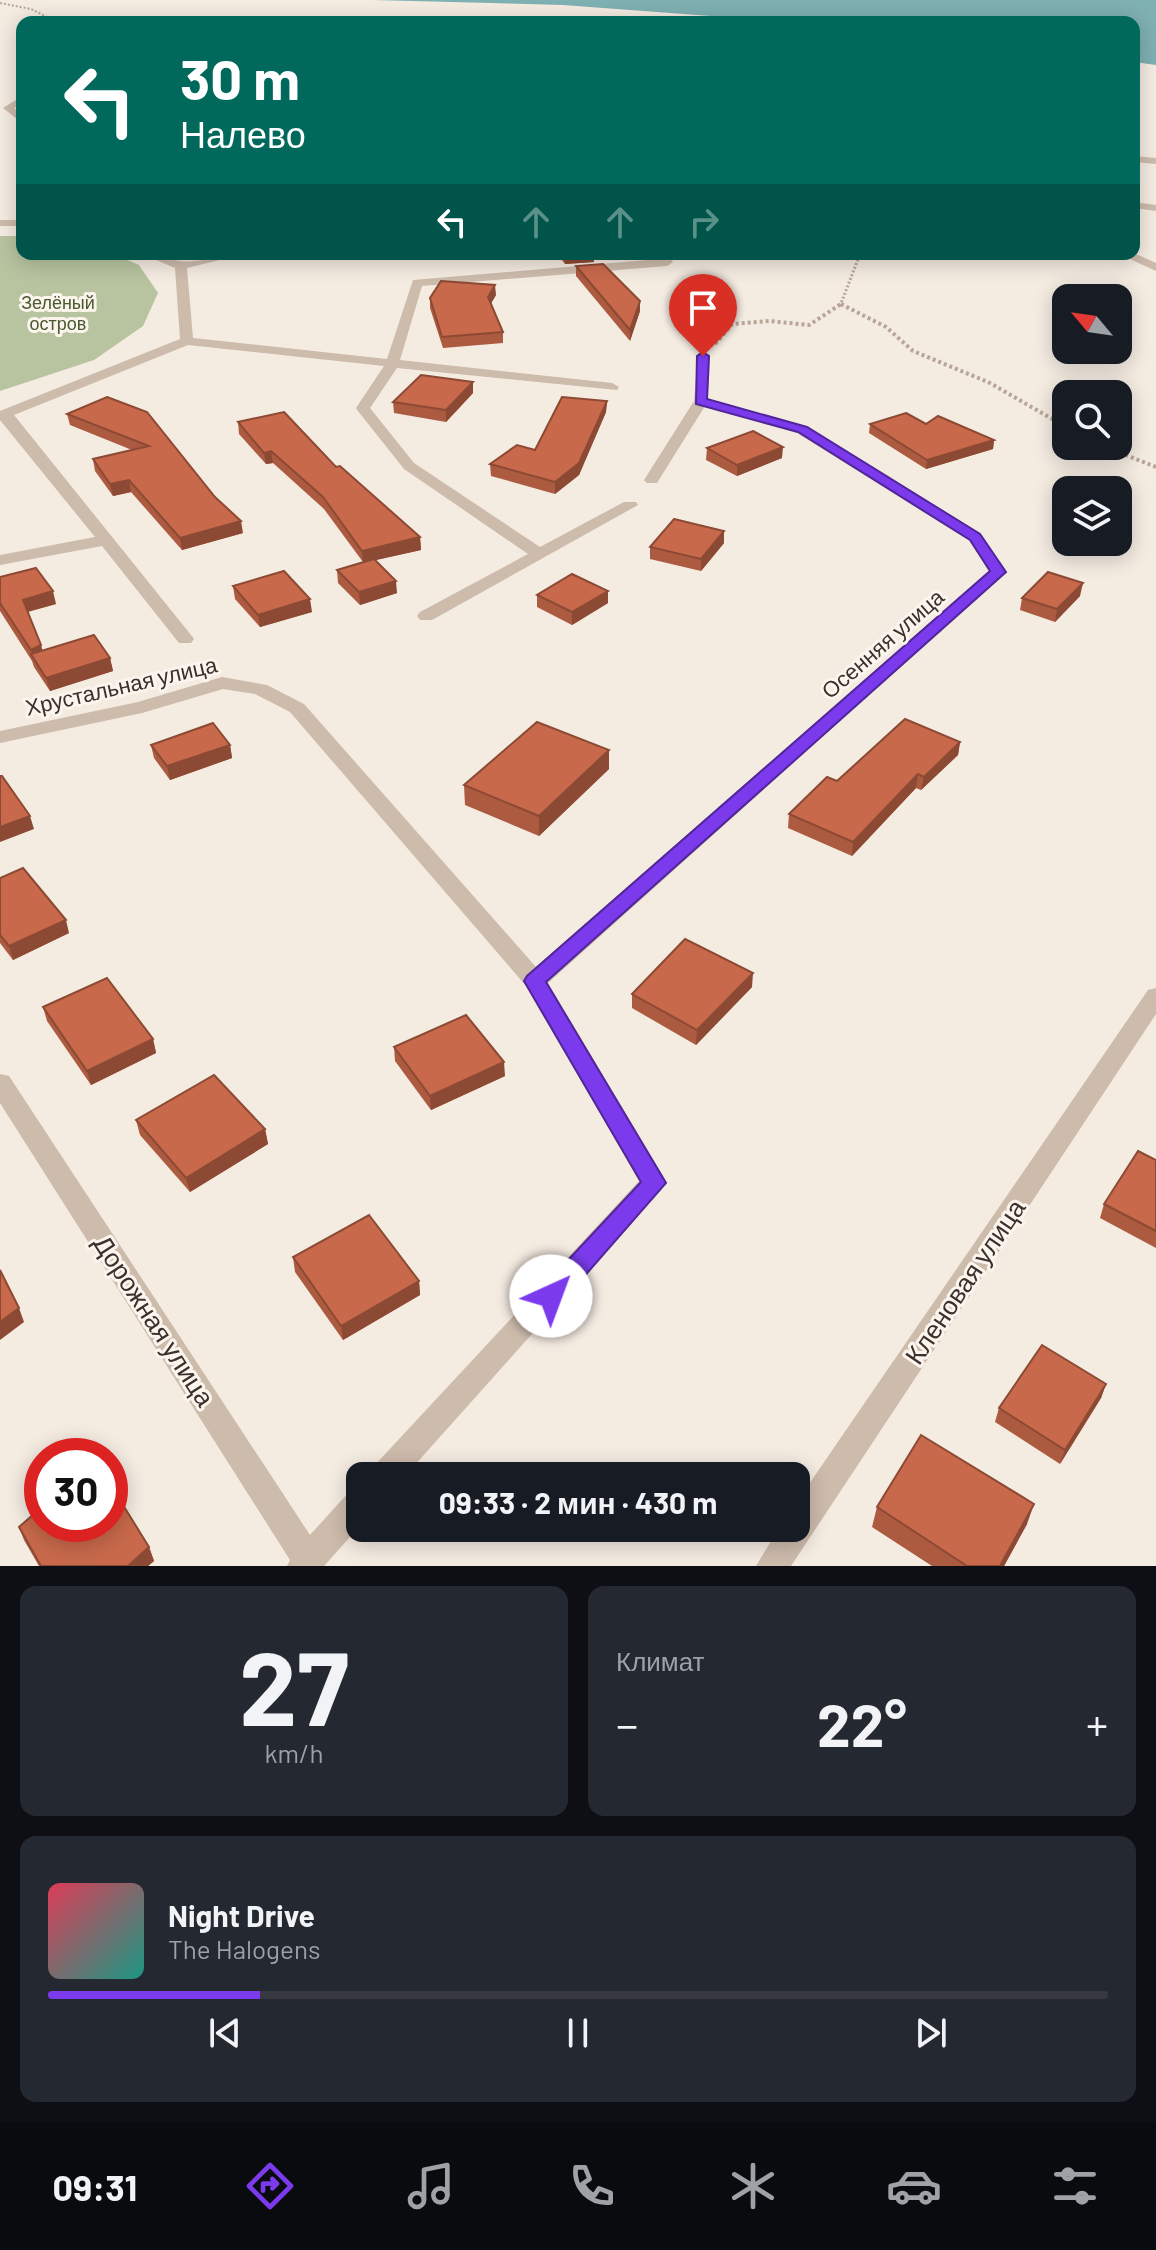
<!DOCTYPE html>
<html lang="ru">
<meta charset="utf-8">
<style>
:root{--surface:#171b24;--page:#242831;--text:#f1f3f6;--muted:#9ea1a6;--line:#363941;--accent:#7c3aed}
body{margin:0;font-family:Barlow,sans-serif;background:var(--page);color:var(--text);height:100vh;display:flex;flex-direction:column;font-size:30px;white-space:nowrap}
*{box-sizing:border-box;margin:0}
p{font-size:26px;color:var(--muted)}
.icon{flex:none;width:44px;height:44px;fill:none;stroke:currentColor;stroke-width:2;stroke-linecap:round;stroke-linejoin:round}
.map{position:relative;height:1566px;overflow:hidden}
.side{display:flex;flex-direction:column;gap:20px;padding:20px;background:#0d0f14;flex:1}
.side>*{flex:none}
.top-card{position:absolute;left:16px;top:16px;width:1124px;height:244px;border-radius:16px;box-shadow:0 4px 20px #0003;background:#00695c;color:#fff;overflow:hidden}
.needle{width:52px;rotate:299deg}
.controls{position:absolute;left:1052px;top:284px;display:grid;gap:16px}
.controls a{display:grid;place-items:center;width:80px;height:80px;border-radius:16px;background:var(--surface);box-shadow:0 4px 20px #0003;font-size:40px}
.speed{position:absolute;left:24px;top:1438px;display:flex;gap:16px;font-size:40px;font-weight:700;text-align:center}
.speed>*{display:grid;place-content:center;width:104px;height:104px;border-radius:50%;background:var(--surface);box-shadow:0 4px 20px #0003;line-height:1}
.speed .limit{border:12px solid #d22;background:#fff;color:#111}
.pin{position:absolute;display:grid;place-items:center;width:68px;height:68px;color:#fff;margin:-82px -34px;border-radius:50% 50% 50% 0;rotate:-45deg;box-shadow:0 0 8px #0007}
.pin .icon{rotate:45deg}
.me{position:absolute;width:88px;margin:-44px;rotate:43deg;stroke-linejoin:round;filter:drop-shadow(0 0 6px #0008)}
.turn{display:flex;align-items:center;gap:28px;height:168px;padding:0 32px;font-size:36px}
.turn .icon{width:104px;height:104px;stroke-width:2.5}
.turn b{display:block;font-size:56px;line-height:68px}
.lanes{display:flex;align-items:center;height:76px;padding:0 32px;background:#0003;justify-content:center;gap:40px;direction:ltr}
.lanes .off{opacity:.35}
.big{font-size:60px;font-weight:700;line-height:1.1}
.side .widget{flex:1;display:flex;flex-direction:column;justify-content:center;gap:12px;min-width:0;padding:0 28px;border-radius:16px;background:var(--page)}
.side .dial{align-items:center;gap:0}
.dial b{font-size:104px;line-height:1}
.song{display:flex;align-items:center;gap:24px}
.cover{width:96px;height:96px;border-radius:12px;background:linear-gradient(135deg,hsl(350 70% 55%),hsl(170 70% 35%))}
.played{height:8px;border-radius:4px;background:linear-gradient(90deg,var(--accent) 20%,var(--line) 20%)}
.keys{display:flex;justify-content:space-around;direction:ltr}
.heat{display:flex;justify-content:space-between;align-items:center;font-size:44px;direction:ltr}
.side .tiles{flex:1;display:grid;gap:20px;grid-template-columns:1fr 1fr}
.widget:last-child{grid-column:span 2}
.trip{position:absolute;left:346px;top:1462px;width:464px;height:80px;border-radius:16px;background:var(--surface);box-shadow:0 4px 20px #0003;font-weight:700;line-height:80px;text-align:center}
.dock{display:flex;height:128px;justify-content:space-around;align-items:center;background:#090b0e;color:var(--muted)}
.dock .icon{width:56px;height:56px}
.dock .active{color:var(--accent)}
.dock b{font-size:36px;color:var(--text)}
.map>svg:first-child{display:block}
</style>
<div class="map">
<svg width="1156" height="1566" viewBox="0 0 1156 1566">
<rect width="100%" height="100%" fill="#f4ebe1"/>
<polygon fill="#b8c4a0" points="0,236 22,236 22,254 113,254 139,265 158,293 143,326 94,360 0,391"/>
<polygon fill="#7fb0b2" points="374,0 1156,0 1156,65 1134,62 1134,22 790,22 563,5"/>
<g fill="none" stroke-linecap="round" stroke-linejoin="round">
<polyline stroke="#b9a596" stroke-width="2" stroke-dasharray="2 2" stroke-linecap="butt" points="0,3 31,9 57,22"/>
<g stroke="#b9a596" stroke-width="3" stroke-dasharray="2 2" stroke-linecap="butt">
<polyline points="841,304 844,306"/>
<polyline points="840,306 860,254"/>
</g>
<g stroke="#b9a596" stroke-width="4" stroke-dasharray="3 3" stroke-linecap="butt">
<polyline points="841,304 886,327 913,351 988,382 1066,427"/>
<polyline points="715,344 732,324 769,321 809,325 841,304"/>
<polyline points="1103,446 1156,467"/>
</g>
<g fill="#cdbbac" fill-rule="evenodd">
<polygon points="22,96 22,103 14,108 22,115 22,123 3,108"/>
<polygon points="1134,156 1156,158 1156,164 1134,162"/>
<polygon points="1134,202 1156,205 1156,211 1134,208"/>
<rect x="0" y="220" width="22" height="6"/>
<polygon points="1134,253 1156,263 1156,271 1119,254"/>
<path d="M142 254C157 254 166 259 180 261 193 264 226 254 244 254L187 268 193 338 387 359 413 280 659 259 655 254H667L673 262 667 266 422 286 400 360 612 383 619 387 617 390 397 368 370 408 414 463 540 547 624 502H636L638 505 432 620H420L417 616 420 612 528 554 404 469 358 411 356 408 384 366 188 345 14 415 191 635 194 639 191 643H179L102 546 0 565V555L95 537 0 420V411L180 339 175 268Z"/>
<polygon points="698,353 710,356 708,399 807,427 981,534 1006,572 548,983 667,1183 405,1476 370,1476 374,1466 639,1181 527,987 290,712 255,694 223,689 142,713 0,743 0,731 138,702 222,677 267,685 304,704 536,967 989,571 969,540 797,433 705,406 657,483 647,483 644,480 694,401"/>
<polygon points="1156,988 1156,1014 791,1566 756,1566 779,1528 796,1528 796,1503 1148,990"/>
<polygon points="0,1074 9,1076 310,1535 349,1492 360,1488 360,1526 324,1566 287,1566 290,1560 0,1103"/>
</g>
</g>
<g fill="#ac5a40">
<polygon points="550,254 594,254 594,262 565,264 561,259 553,259"/>
<polygon points="576,266 640,301 640,311 630,341 576,276"/>
<polygon points="496,295 491,303 503,332 503,343 443,348 430,308 430,298"/>
<polygon points="473,393 446,422 394,413 393,402"/>
<polygon points="107,397 243,533 182,550 131,492 113,496 95,471 93,459 132,450 70,425 67,414"/>
<polygon points="607,401 606,412 579,475 555,494 491,476 490,464 535,450"/>
<polygon points="238,422 336,467 420,537 421,550 375,560 397,593 360,605 338,583 337,570 363,562 324,509 273,463 266,464 239,434"/>
<polygon points="870,424 926,424 994,440 993,449 926,469 869,433"/>
<polygon points="707,448 782,458 737,476 706,460"/>
<polygon points="724,543 701,571 650,559 650,547"/>
<polygon points="0,577 56,604 28,612 43,651 110,658 113,671 50,691 34,667 32,661 0,611"/>
<polygon points="233,586 312,612 260,627 235,599"/>
<polygon points="608,591 608,603 572,625 537,607 537,595"/>
<polygon points="1080,596 1055,622 1020,610 1022,598"/>
<polygon points="960,742 958,755 921,790 916,788 852,856 788,828 789,814 837,781"/>
<polygon points="151,745 230,745 232,758 170,780 154,758"/>
<polygon points="609,750 609,769 539,836 465,805 464,785"/>
<polygon points="0,878 69,933 13,960 0,943"/>
<polygon points="752,987 696,1045 632,1008 632,994"/>
<polygon points="43,1007 153,1039 156,1053 91,1085 47,1021"/>
<polygon points="394,1047 505,1076 431,1110 395,1061"/>
<polygon points="136,1120 265,1129 268,1144 190,1192 140,1135"/>
<polygon points="1156,1160 1156,1248 1100,1218 1104,1204"/>
<polygon points="293,1257 419,1281 420,1295 343,1340 295,1272"/>
<polygon points="1106,1384 1101,1398 1060,1464 995,1422 999,1408"/>
<polygon points="877,1507 1027,1524 1004,1566 932,1566 872,1527"/>
<polygon points="19,1527 149,1547 154,1561 148,1566 39,1566 24,1540"/>
</g>
<g fill="#8c4a34">
<polygon points="441,254 457,254 441,258"/>
<rect x="553" y="254" width="8" height="5"/>
<polygon points="565,254 594,254 594,262 565,264"/>
<polygon points="495,285 496,295 489,307 488,297"/>
<polygon points="640,301 640,311 630,341 630,330"/>
<polygon points="473,382 473,393 446,422 446,410"/>
<polygon points="607,401 606,412 579,475 555,494 555,482"/>
<polygon points="994,440 993,449 926,469 927,460"/>
<polygon points="783,447 782,458 737,476 737,465"/>
<polygon points="271,451 273,463 266,464 264,453"/>
<polygon points="129,480 131,492 113,496 110,484"/>
<polygon points="241,521 243,533 182,550 180,538"/>
<polygon points="724,531 724,543 701,571 701,559"/>
<polygon points="420,537 421,550 363,563 362,551"/>
<polygon points="396,581 397,593 360,605 359,592"/>
<polygon points="1083,583 1080,596 1055,622 1057,609"/>
<polygon points="53,591 56,604 26,612 23,600"/>
<polygon points="608,591 608,603 572,625 572,612"/>
<polygon points="310,599 312,612 260,627 258,615"/>
<polygon points="41,645 44,658 32,656 31,650"/>
<polygon points="110,658 113,671 50,691 46,678"/>
<polygon points="960,742 958,755 921,790 924,777"/>
<polygon points="230,745 232,758 170,780 167,766"/>
<polygon points="609,750 609,769 539,836 539,816"/>
<polygon points="918,774 916,788 852,856 853,842"/>
<polygon points="30,816 34,829 0,842 0,827"/>
<polygon points="66,920 69,933 13,960 9,946"/>
<polygon points="753,973 752,987 696,1045 697,1030"/>
<polygon points="153,1039 156,1053 91,1085 87,1071"/>
<polygon points="504,1062 505,1076 431,1110 430,1096"/>
<polygon points="265,1129 268,1144 190,1192 186,1178"/>
<polygon points="419,1281 420,1295 343,1340 341,1326"/>
<polygon points="19,1308 24,1322 0,1340 0,1322"/>
<polygon points="1106,1384 1101,1398 1060,1464 1065,1450"/>
<polygon points="1034,1504 1027,1524 1004,1566 1000,1566"/>
<polygon points="149,1547 154,1561 148,1566 128,1566"/>
</g>
<g fill="#c8694b" stroke="#8c4a34" stroke-width="2">
<polygon points="603,264 640,301 630,330 576,266"/>
<polygon points="441,281 495,285 488,297 503,332 442,337 430,298"/>
<polygon points="421,375 473,382 446,410 393,402"/>
<polygon points="107,397 147,412 215,497 241,521 180,538 129,480 110,484 93,459 149,446 67,414"/>
<polygon points="562,397 607,401 579,463 555,482 490,464 517,445 535,450"/>
<polygon points="284,412 336,467 340,466 420,537 362,551 323,497 271,451 264,453 238,422"/>
<polygon points="906,413 926,424 938,416 994,440 927,460 870,424"/>
<polygon points="753,431 783,447 737,465 707,448"/>
<polygon points="674,519 724,531 701,559 650,547"/>
<polygon points="374,559 396,581 359,592 337,570"/>
<polygon points="36,568 53,591 23,600 41,645 31,650 0,603 0,577"/>
<polygon points="284,571 310,599 258,615 233,586"/>
<polygon points="1048,572 1083,583 1057,609 1022,598"/>
<polygon points="572,574 608,591 572,612 537,595"/>
<polygon points="94,635 110,658 46,678 31,654"/>
<polygon points="905,719 960,742 924,777 918,774 853,842 789,814 827,777 837,781"/>
<polygon points="537,722 609,750 539,816 464,785"/>
<polygon points="213,723 230,745 167,766 151,745"/>
<polygon points="0,776 2,776 30,816 0,827"/>
<polygon points="23,868 66,920 9,946 0,935 0,878"/>
<polygon points="685,939 753,973 697,1030 632,994"/>
<polygon points="107,978 153,1039 87,1071 43,1007"/>
<polygon points="466,1015 504,1062 430,1096 394,1047"/>
<polygon points="214,1075 265,1129 186,1178 136,1120"/>
<polygon points="1138,1151 1156,1160 1156,1231 1104,1204"/>
<polygon points="369,1215 419,1281 341,1326 293,1257"/>
<polygon points="0,1270 19,1308 0,1322"/>
<polygon points="1042,1345 1106,1384 1065,1450 999,1408"/>
<polygon points="921,1435 1034,1504 1000,1566 967,1566 877,1507"/>
<polygon points="110,1484 149,1547 128,1566 41,1566 19,1527 42,1507 42,1524 110,1524"/>
</g>
<polygon fill="#7c3aed" stroke="#51269a" stroke-width="2" points="703,352 709,356 707,399 807,427 980,534 1006,572 546,982 666,1183 560,1304 551,1307 542,1304 538,1296 542,1288 641,1182 524,981 527,976 990,571 970,540 798,432 696,404 697,356"/>
<g text-anchor="middle" dominant-baseline="central" stroke-width="6" stroke-linejoin="round" paint-order="stroke">
<g font-size="18" fill="#4a5a2e" stroke="#fbf5ee">
<text x="58" y="302">Зелёный<tspan x="58" dy="21">остров</tspan></text>
</g>
<g font-size="22" fill="#3b302b" stroke="#fbf5ee">
<text transform="translate(882 643) rotate(-41)">Осенняя улица</text>
<text transform="translate(121 685) rotate(-13)">Хрустальная улица</text>
</g>
<g font-size="26" fill="#3b302b" stroke="#fbf5ee">
<text transform="translate(964 1281) rotate(-56)">Кленовая улица</text>
<text transform="translate(155 1320) rotate(57)">Дорожная улица</text>
</g>
</g>
</svg>
<div class="controls">
<a><svg class="needle" viewBox="-14 -14 28 28"><path d="M0-13l5 13h-10z" fill="#e53935"/><path d="M0 13l5-13h-10z" fill="#9ea1a6"/></svg></a>
<a><svg class="icon" aria-label="search" viewBox="0 0 24 24"><circle cx="10" cy="10" r="6"/><path d="M15 15l6 6"/></svg></a>
<a><svg class="icon" aria-label="layers" viewBox="0 0 24 24"><path d="M12 4l9 5-9 5-9-5zM3 14l9 5 9-5"/></svg></a>
</div>
<div class="speed"><div class="limit">30</div></div>
<div class="pin" style="left:703px;top:356px;background:#d93025"><svg class="icon" aria-label="arrive" viewBox="0 0 24 24"><path d="M6 21V4h12l-3 4 3 4H6"/></svg></div>
<svg class="me" style="left:551px;top:1296px" viewBox="-20 -20 40 40"><circle r="19" fill="#fff"/><path d="M0-13L10 11 0 6-10 11z" fill="#7c3aed"/></svg>
<div class="trip">09:33 · 2 мин · 430 m</div>
<div class="top-card">
<div class="turn"><svg class="icon" aria-label="left" viewBox="0 0 24 24"><path d="M17 20v-9H6M10 6l-5 5 5 5"/></svg><div><b>30 m</b>Налево</div></div>
<div class="lanes"><svg class="icon" aria-label="left" viewBox="0 0 24 24"><path d="M17 20v-9H6M10 6l-5 5 5 5"/></svg><svg class="icon off" aria-label="ahead" viewBox="0 0 24 24"><path d="M12 20V5M6 11l6-6 6 6"/></svg><svg class="icon off" aria-label="ahead" viewBox="0 0 24 24"><path d="M12 20V5M6 11l6-6 6 6"/></svg><svg class="icon off" aria-label="right" viewBox="0 0 24 24"><path d="M7 20v-9h11M14 6l5 5-5 5"/></svg></div>
</div>
</div>
<section class="side">
<div class="tiles">
<div class="widget dial"><b>27</b><p>km/h</p></div>
<div class="widget"><p>Климат</p>
<div class="heat"><a>−</a><b class="big">22°</b><a>+</a></div>
</div>
<div class="widget">
<div class="song"><i class="cover"></i><div><b>Night Drive</b><p>The Halogens</p></div></div>
<div class="played"></div>
<div class="keys"><svg class="icon" aria-label="previous" viewBox="0 0 24 24"><path d="M18 5L8 12l10 7zM5 5v14"/></svg><svg class="icon" aria-label="pause" viewBox="0 0 24 24"><path d="M8 5v14M16 5v14"/></svg><svg class="icon" aria-label="next" viewBox="0 0 24 24"><path d="M6 5l10 7-10 7zM19 5v14"/></svg></div>
</div>
</div>
</section>
<nav class="dock">
<b>09:31</b>
<svg class="icon active" aria-label="directions" viewBox="0 0 24 24"><path d="M12 3l9 9-9 9-9-9zM9 14v-3h6M13 9l2 2-2 2"/></svg>
<svg class="icon" aria-label="music" viewBox="0 0 24 24"><path d="M9 18V5l10-2v13"/><circle cx="6" cy="18" r="3"/><circle cx="16" cy="16" r="3"/></svg>
<svg class="icon" aria-label="phone" viewBox="0 0 24 24"><path d="M5 4h4l2 5-3 2q2 4 5 5l2-3 5 2v4C11 20 4 13 5 4z"/></svg>
<svg class="icon" aria-label="climate" viewBox="0 0 24 24"><path d="M12 3v18M4 7l16 10M4 17L20 7"/></svg>
<svg class="icon" aria-label="car" viewBox="0 0 24 24"><path d="M5 17H2v-5l4-1 3-4h7l3 4 3 1v5h-3M9 17h6M6 11h13"/><circle cx="7" cy="17" r="2"/><circle cx="17" cy="17" r="2"/></svg>
<svg class="icon" aria-label="filters" viewBox="0 0 24 24"><path d="M4 7h16M4 17h16"/><circle cx="9" cy="7" r="2"/><circle cx="15" cy="17" r="2"/></svg>
</nav>
